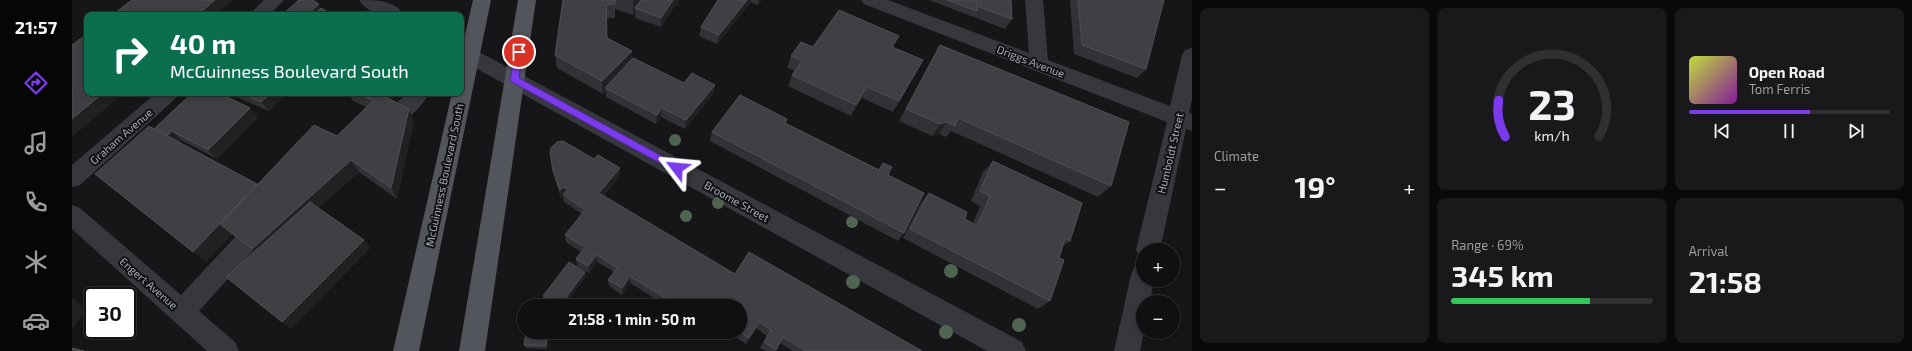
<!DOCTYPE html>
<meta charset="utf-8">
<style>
:root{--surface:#101012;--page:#19191b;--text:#f1f3f6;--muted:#9c9d9f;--line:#303032;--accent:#7c3aed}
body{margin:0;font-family:"Exo 2",sans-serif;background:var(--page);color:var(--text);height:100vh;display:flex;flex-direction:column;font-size:15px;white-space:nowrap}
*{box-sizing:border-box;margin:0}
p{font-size:13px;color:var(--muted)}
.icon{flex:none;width:22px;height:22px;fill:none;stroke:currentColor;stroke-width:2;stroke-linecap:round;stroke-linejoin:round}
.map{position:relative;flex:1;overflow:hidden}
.side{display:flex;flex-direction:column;gap:8px;padding:8px;background:#09090a;width:720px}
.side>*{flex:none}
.guide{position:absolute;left:12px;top:12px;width:380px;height:84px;border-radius:8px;box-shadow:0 2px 6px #0003,0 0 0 1px var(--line);background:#0b6e4f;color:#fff;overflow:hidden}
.tools{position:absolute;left:1064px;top:243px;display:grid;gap:8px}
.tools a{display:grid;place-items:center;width:44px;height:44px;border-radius:50%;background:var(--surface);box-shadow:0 2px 6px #0003,0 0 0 1px var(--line);font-size:20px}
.speed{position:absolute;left:12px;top:287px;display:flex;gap:8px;font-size:20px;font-weight:700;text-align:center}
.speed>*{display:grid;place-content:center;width:52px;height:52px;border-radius:50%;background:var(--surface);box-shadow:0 2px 6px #0003,0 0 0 1px var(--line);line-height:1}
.speed .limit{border:2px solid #111;border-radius:6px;background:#fff;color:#111}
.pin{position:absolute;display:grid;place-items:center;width:34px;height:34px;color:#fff;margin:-17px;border:2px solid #fff;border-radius:50%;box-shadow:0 1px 4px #0007}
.me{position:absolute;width:44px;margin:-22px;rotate:299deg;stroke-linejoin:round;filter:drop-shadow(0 0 3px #0008)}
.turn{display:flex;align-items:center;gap:14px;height:84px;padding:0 20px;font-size:18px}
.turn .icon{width:52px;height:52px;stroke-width:2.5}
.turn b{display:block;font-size:28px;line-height:34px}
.big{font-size:30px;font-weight:700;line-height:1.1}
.side .tile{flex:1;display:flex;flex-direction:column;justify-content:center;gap:6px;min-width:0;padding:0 14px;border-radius:8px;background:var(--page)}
.side .dial{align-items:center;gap:0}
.dial svg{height:104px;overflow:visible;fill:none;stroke:var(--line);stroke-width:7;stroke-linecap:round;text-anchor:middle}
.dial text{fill:var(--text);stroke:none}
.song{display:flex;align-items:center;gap:12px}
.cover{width:48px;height:48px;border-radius:6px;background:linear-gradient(135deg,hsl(70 70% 55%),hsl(290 70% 35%))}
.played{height:4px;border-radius:2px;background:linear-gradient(90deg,var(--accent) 60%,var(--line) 60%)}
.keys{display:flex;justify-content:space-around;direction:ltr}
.heat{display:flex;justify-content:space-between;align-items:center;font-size:22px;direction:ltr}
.charge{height:6px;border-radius:3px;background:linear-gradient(90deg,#34c759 69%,var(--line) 0)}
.side .tiles{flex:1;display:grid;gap:8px;grid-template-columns:repeat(3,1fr)}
.tile:first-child{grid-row:span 2}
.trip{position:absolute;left:445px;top:299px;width:230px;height:40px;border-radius:20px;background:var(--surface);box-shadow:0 2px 6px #0003,0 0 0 1px var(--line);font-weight:700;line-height:40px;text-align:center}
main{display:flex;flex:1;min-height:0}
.dock{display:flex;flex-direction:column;width:72px;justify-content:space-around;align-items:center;background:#060607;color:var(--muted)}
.dock .icon{width:28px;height:28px}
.dock .current{color:var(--accent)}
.dock b{font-size:18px;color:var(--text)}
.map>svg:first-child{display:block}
</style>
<main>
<nav class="dock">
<b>21:57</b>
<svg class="icon current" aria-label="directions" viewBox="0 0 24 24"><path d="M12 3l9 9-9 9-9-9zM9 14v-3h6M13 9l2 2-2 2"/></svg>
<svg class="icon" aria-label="music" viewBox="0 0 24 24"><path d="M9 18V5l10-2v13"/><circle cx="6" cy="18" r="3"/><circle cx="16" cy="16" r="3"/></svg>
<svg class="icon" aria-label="phone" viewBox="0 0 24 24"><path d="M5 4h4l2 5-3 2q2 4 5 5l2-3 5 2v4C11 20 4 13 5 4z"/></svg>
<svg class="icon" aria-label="climate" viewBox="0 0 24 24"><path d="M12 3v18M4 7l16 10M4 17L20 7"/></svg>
<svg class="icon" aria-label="car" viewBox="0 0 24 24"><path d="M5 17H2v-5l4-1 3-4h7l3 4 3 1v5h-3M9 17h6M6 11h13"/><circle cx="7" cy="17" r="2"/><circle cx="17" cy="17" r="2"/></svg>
</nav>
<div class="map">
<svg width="1120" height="351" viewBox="0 0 1120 351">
<rect width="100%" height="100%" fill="#161618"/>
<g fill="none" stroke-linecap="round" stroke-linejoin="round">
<g fill="#37383d" fill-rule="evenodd">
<polygon points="192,0 212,0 197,15 177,15"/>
<path d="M287 0C303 0 323 0 332 15 316 15 297 16 287 0Z"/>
<polygon points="789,0 816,0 957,53 953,0 971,0 976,60 1098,106 1110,55 1113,50 1120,48 1120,100 1117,113 1120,114 1120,131 1114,129 1088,250 1071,250 1071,259 1068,258 1064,250 1095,122 792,4"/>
<polygon points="389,44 396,46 950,342 954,351 915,351 389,60"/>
<polygon points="84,93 107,93 104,98 8,185 0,187 0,165"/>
<path d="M335 93H357C350 106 336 124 321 119L318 113 321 107Z"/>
<polygon points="0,205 8,208 109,295 164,236 172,233 180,236 184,244 180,252 127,311 163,342 167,351 135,351 0,229"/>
<polygon points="1071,264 1071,280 1082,280 1078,302 1071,302 1072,332 1068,351 1042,351 1059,275 1062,267"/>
</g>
<g fill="#53555c" fill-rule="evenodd">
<polygon points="401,0 419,0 347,351 321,351 380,93 389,93 389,53"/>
<polygon points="446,0 464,0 413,351 387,351"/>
</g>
</g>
<g fill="#506452">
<circle cx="603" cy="140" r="6"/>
<circle cx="646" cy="203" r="6"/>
<circle cx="614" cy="216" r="6"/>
<circle cx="780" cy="222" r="6"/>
<circle cx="879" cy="271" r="7"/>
<circle cx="781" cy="282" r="7"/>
<circle cx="947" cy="325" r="7"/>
<circle cx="874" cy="332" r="7"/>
</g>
<g fill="#323236">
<polygon points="491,0 607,0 589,27 563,18 563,12 561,15 543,9 543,18 534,18 535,38 560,51 560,60 612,83 643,85 641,94 613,129 589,117 584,124 534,97 534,91 531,94 485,68 483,55"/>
<polygon points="646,0 690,0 685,5 679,2 645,44 627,36 629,27"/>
<polygon points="857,0 939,0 940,19 933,29"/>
<polygon points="998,0 1092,0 1074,69 1065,78 1002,54"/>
<polygon points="868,45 1039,186 1026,197 879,131 874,137 867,134 860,136 827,121"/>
<polygon points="741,47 821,48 851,60 821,112 790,98 779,116 716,86 720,75 723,71 715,67 719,56"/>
<polygon points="155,93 215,93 197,111"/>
<polygon points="276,93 325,93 319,100 342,121 325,199 287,172 246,208 292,240 298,248 219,328 210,322 182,252 160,234 134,262 82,129 186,117 145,159 109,140 107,142 185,185 265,136 295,107 281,101"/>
<polygon points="714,124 807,170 811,163 816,175 832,233 826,241 638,141 640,132"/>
<polygon points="522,159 548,168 548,176 532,196 663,274 850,351 721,351 708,343 703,351 694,351 688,348 695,336 684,328 674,344 658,334 659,332 668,332 668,306 648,306 646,305 645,306 595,306 558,283 550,295 537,286 536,280 542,272 525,262 517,273 505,266 504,259 509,252 494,242 493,235 510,214 492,202 491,196 489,198 483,179 481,171"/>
<polygon points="921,161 998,241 991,246 987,258 978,301 966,309 831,238 849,203 857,193 893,219 901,223 908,206 899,201 911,172"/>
<polygon points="513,272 514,276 492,306 482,306 473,300 471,296"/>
<polygon points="477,332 475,349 454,348 452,345"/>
</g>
<g fill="#212124">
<polygon points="143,0 161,0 144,15 125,15"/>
<polygon points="562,0 571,0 563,8 563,12 561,15 561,1"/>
<polygon points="601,0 607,0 589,27 589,18"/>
<polygon points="675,0 679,0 679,2 645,44 647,35"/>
<polygon points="687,0 690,0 685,5"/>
<polygon points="247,4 252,14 251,15 235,15"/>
<polygon points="827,36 821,47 820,47"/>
<polygon points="560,51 560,64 533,88 534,91 531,94 530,81"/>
<polygon points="643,85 641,94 613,129 614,120"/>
<polygon points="795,87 790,98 779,116 784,105"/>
<polygon points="31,93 52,93 0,137 0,119"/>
<polygon points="199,93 215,93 197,111 189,102"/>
<polygon points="306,93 325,93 307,112 300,100"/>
<polygon points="178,108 186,117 145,159 136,150"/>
<polygon points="590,108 589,117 584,124 585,115"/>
<polygon points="337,109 342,121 325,199 319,188"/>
<polygon points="875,122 867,134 860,136 868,124"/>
<polygon points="100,131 109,140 104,146 94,137"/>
<polygon points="279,160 287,172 191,258 180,249"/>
<polygon points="548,168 548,176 528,201 527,193"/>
<polygon points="185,184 196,196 148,224 160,234 134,262 121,252"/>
<polygon points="492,187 493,195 491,194 491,196 489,198 488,190"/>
<polygon points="292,240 298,248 219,328 210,322"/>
<polygon points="525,255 525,262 517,273 516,266"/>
<polygon points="513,272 514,276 492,306 488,306"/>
<polygon points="558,276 558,283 550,295 550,288"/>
<polygon points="0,297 14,310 0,329"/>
<polygon points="648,298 645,306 643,306"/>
<polygon points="687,322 684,328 674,344 677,338"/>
<polygon points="476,332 477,332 475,349 474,346"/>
</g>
<g fill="#3f3f44" stroke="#4f5156">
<polygon points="60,0 143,0 125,15 40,15"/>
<polygon points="227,0 240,0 247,4 235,15 210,15"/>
<polygon points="491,0 543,0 543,4 534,5 535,38 560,51 530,81 483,55"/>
<polygon points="569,0 601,0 589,18 563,8"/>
<polygon points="646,0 675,0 647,35 629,27"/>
<polygon points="875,0 905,0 905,11"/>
<polygon points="907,0 939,0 940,19 907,7"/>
<polygon points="1006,0 1092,0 1074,69 1010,45"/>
<polygon points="249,8 262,15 242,15"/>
<polygon points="767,10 827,36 820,47 851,60 827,101 795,87 784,105 720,75 730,61 719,56 729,42 741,47"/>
<polygon points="15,34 15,93 31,93 0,119 0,45"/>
<polygon points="868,45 1057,122 1039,186 886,118 883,126 875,122 868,124 834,109"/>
<polygon points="561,58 612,83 620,73 643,85 614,120 590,108 585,115 533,88"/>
<polygon points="120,93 147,93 178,108 136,150 100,131 95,136 82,129"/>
<polygon points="168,93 199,93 189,102"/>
<polygon points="284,93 306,93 300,100"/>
<polygon points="308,94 337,109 319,188 279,160 180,249 148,224 242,125 265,136"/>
<polygon points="668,95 715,119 713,123 807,170 811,163 820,167 816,175 852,193 832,233 640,132"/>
<polygon points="77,126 185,184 121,252 23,174"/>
<polygon points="491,141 522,159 526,155 548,168 527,193 663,274 677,252 850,351 734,351 711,337 704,350 692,342 699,330 687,322 677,338 667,332 668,332 668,316 670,312 668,311 668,306 660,306 648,298 643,306 606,306 558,276 550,288 536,280 545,268 525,255 516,266 504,259 513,247 493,235 513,210 491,194 497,190 492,187 488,190 481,171 478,153 479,148 485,142"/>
<polygon points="921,161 1010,203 998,241 993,238 987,258 992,260 978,301 838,229 857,193 895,212 893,219 905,226 918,196 908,191"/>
<polygon points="238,202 292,240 210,322 154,277"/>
<polygon points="497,262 513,272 488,306 487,306 471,296"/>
<polygon points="454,332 476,332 474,346 452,345"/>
<polygon points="0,348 12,351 0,351"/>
</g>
<polygon fill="#7c3aed" stroke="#51269a" points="447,49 451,52 447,78 608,166 608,171 602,171 440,82 438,80 443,52"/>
<g text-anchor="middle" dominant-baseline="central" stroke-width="4" stroke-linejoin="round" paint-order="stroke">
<g font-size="11" fill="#a8adb8" stroke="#111113">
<text transform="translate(959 61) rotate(21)">Driggs Avenue</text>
<text transform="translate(49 136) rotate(-41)">Graham Avenue</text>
<text transform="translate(1098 153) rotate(-77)">Humboldt Street</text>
<text transform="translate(372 175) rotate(-78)">McGuinness Boulevard South</text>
<text transform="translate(665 201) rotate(29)">Broome Street</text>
<text transform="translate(77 283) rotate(41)">Engert Avenue</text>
</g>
</g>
</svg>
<div class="tools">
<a>+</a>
<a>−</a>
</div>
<div class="speed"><div class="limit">30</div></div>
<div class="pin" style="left:447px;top:52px;background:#d93025"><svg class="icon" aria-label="arrive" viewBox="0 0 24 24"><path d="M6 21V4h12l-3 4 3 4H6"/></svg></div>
<svg class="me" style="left:605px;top:168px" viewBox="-20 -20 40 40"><path d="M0-17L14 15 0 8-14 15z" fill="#7c3aed" stroke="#fff" stroke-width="4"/></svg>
<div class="trip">21:58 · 1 min · 50 m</div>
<div class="guide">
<div class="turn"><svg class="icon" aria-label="right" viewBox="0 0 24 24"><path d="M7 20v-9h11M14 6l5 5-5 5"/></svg><div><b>40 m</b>McGuinness Boulevard South</div></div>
</div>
</div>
<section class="side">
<div class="tiles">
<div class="tile"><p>Climate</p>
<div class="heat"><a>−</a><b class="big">19°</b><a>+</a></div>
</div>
<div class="tile dial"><svg viewBox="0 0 100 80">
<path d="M14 69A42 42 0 1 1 86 69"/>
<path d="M14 69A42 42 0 0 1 9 41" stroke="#7c3aed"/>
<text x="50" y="56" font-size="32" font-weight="700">23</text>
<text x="50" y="72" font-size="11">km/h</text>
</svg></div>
<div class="tile">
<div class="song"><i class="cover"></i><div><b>Open Road</b><p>Tom Ferris</p></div></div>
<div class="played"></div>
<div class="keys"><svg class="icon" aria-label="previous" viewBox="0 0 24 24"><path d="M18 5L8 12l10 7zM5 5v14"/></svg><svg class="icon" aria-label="pause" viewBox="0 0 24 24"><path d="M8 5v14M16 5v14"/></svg><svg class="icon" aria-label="next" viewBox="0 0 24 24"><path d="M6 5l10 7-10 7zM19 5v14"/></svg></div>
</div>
<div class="tile"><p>Range · 69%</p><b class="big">345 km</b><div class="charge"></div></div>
<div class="tile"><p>Arrival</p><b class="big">21:58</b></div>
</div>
</section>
</main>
